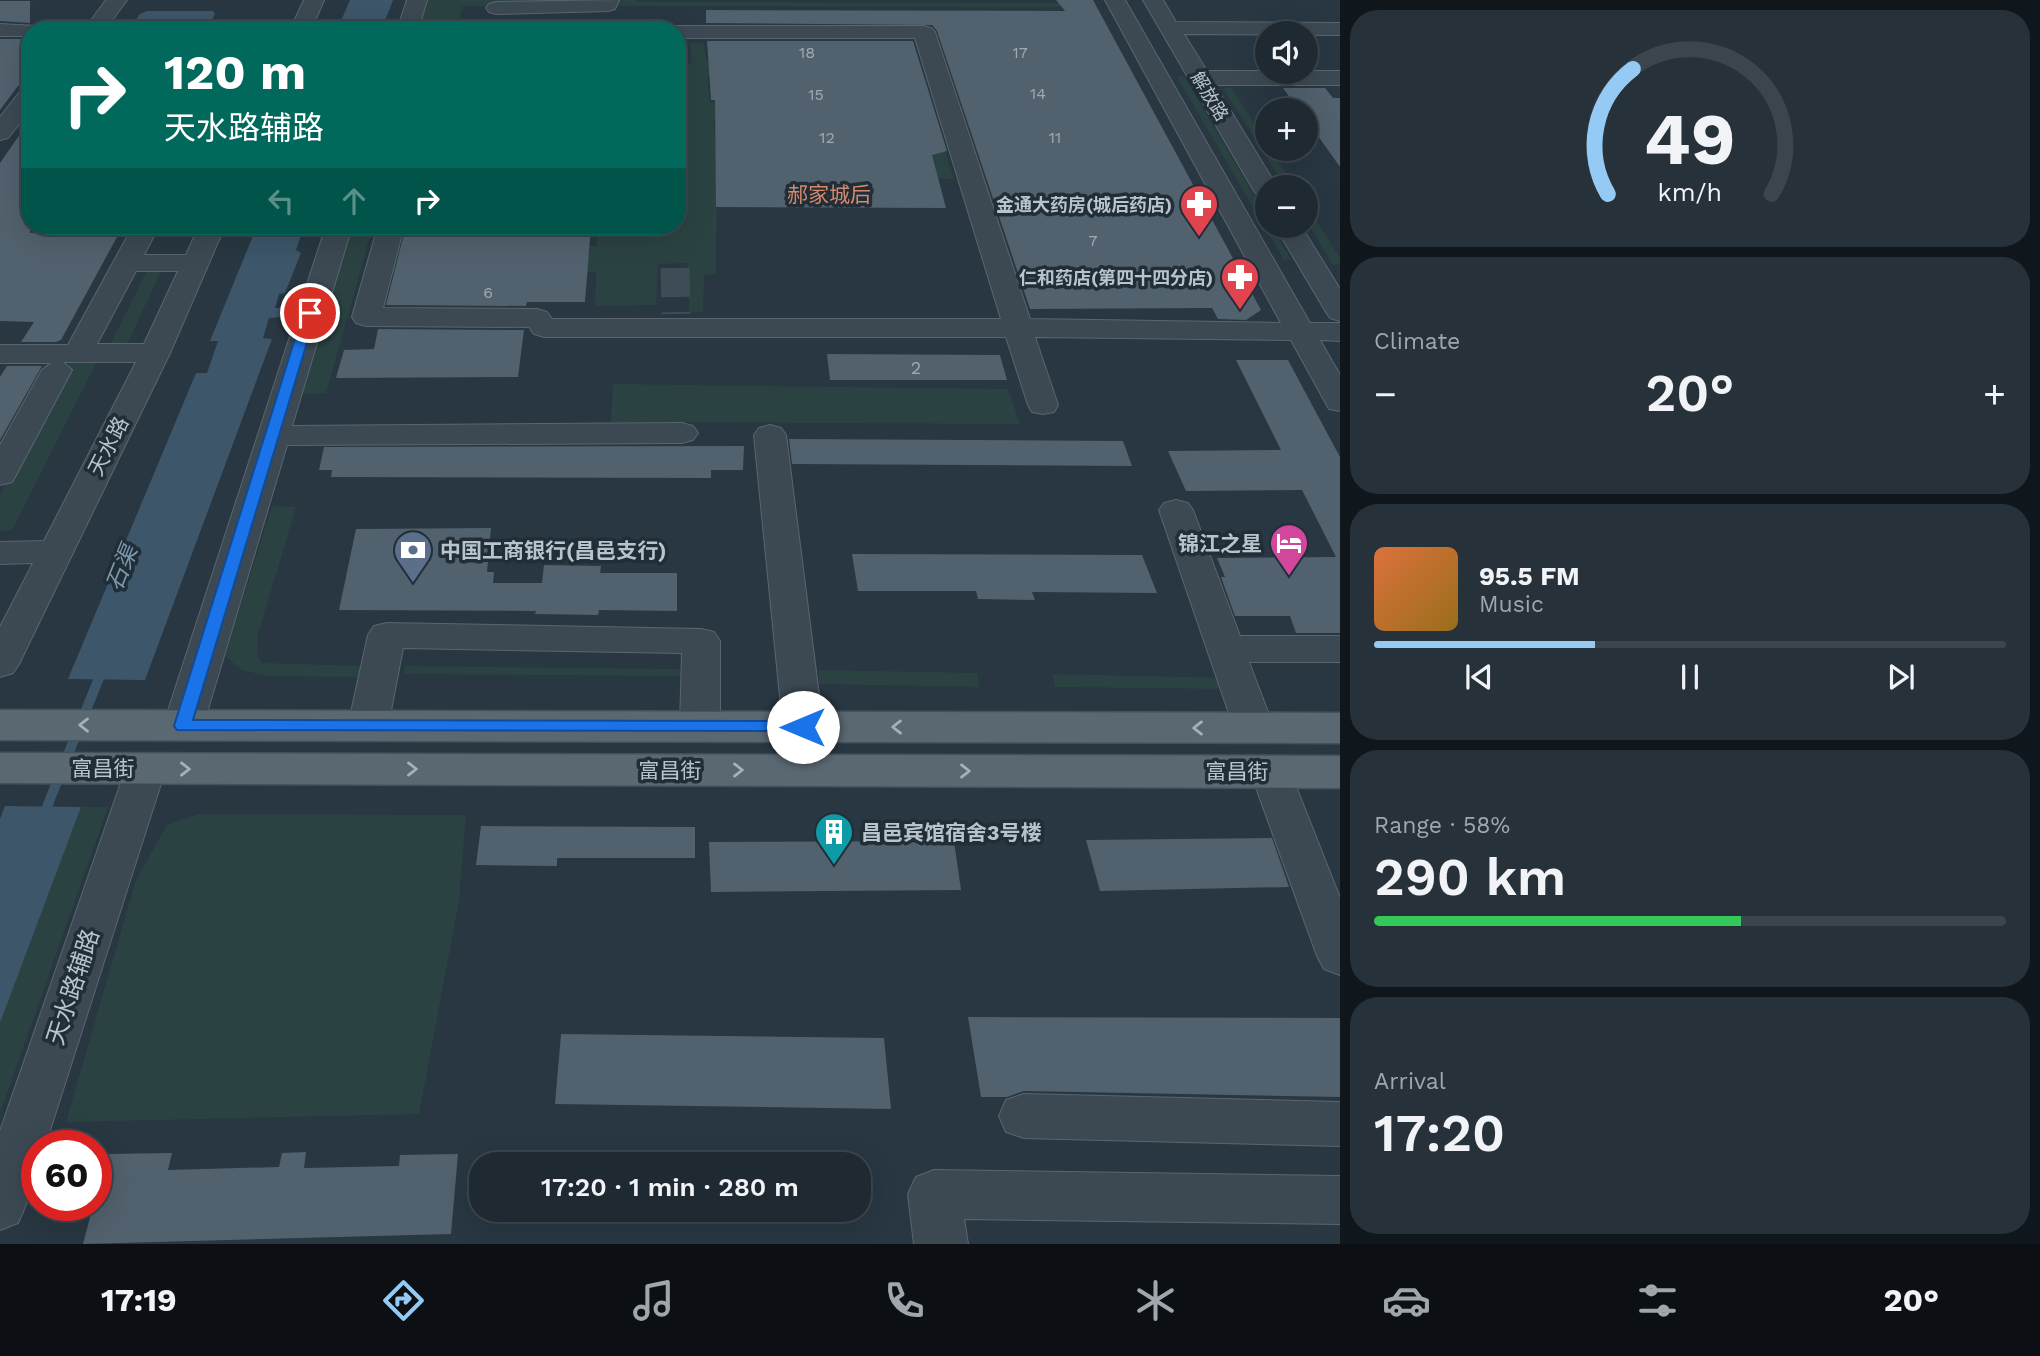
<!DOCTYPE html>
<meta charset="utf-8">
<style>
:root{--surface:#1e2932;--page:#26313a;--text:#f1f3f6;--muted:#a1a6ac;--line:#3c454d;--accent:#95caf5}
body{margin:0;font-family:"Work Sans","Noto Sans SC",sans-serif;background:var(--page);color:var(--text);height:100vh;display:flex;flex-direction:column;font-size:26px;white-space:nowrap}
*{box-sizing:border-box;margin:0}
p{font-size:23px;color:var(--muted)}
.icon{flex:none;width:38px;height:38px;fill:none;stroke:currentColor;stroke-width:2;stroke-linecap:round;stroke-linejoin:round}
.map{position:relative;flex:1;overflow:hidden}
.details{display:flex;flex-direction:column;gap:10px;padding:10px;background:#10171c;width:700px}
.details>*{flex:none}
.banner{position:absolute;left:21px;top:21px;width:665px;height:214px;border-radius:28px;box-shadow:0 7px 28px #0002,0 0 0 2px var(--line);background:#00695c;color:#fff;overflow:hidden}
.controls{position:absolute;left:1255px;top:21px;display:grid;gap:14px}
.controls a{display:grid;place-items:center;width:63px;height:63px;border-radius:50%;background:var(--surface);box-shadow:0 7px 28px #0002,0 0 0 2px var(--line);font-size:35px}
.speed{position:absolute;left:21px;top:1130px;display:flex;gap:14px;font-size:35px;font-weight:700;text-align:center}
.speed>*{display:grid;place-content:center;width:91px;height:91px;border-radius:50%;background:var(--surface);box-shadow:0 7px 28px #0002,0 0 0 2px var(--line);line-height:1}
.speed .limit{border:10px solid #d22;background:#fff;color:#111}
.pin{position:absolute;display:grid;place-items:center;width:60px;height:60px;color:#fff;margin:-30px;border:4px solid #fff;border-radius:50%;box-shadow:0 2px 7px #0007}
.me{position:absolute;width:77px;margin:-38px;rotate:270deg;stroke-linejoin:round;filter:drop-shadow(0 0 5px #0008)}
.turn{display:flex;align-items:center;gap:24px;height:147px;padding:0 28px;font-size:32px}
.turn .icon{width:91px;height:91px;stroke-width:2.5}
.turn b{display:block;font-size:49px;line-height:60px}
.lanes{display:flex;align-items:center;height:66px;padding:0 28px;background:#0003;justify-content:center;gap:35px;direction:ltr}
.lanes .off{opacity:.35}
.big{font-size:52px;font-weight:600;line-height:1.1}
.details .widget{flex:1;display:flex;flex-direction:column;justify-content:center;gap:10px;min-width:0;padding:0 24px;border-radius:28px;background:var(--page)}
.details .dial{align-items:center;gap:0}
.dial svg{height:182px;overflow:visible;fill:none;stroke:var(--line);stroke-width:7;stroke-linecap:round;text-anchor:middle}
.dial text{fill:var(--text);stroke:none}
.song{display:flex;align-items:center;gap:21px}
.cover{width:84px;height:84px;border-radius:10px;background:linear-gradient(135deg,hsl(20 70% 55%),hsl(40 70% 35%))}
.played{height:7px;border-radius:4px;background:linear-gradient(90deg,var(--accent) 35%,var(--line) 35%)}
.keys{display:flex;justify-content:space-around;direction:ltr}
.heat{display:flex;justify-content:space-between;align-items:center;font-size:38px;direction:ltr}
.charge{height:10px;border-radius:5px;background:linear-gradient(90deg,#34c759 58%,var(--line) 0)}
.trip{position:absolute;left:469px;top:1152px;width:402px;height:70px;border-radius:28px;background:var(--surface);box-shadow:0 7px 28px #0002,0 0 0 2px var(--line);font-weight:600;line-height:70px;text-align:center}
.dock{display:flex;height:112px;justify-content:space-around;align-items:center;background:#0c1014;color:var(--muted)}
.dock .icon{width:49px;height:49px}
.dock .on{color:var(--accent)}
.dock b{font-size:32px;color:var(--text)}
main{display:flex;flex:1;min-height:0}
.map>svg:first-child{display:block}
</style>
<main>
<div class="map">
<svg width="1340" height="1244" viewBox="0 0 1340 1244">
<rect width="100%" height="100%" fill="#283742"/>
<g fill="#2a4342">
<polygon points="427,0 603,0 603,5 463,6 458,26 418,26"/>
<polygon points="616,0 637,0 637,2 1059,3 1060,7 615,6"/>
<polygon points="703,42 707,62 918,61 923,76 707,76 710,103 927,103 931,119 713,119 716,149 944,148 954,179 717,178 716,274 704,275 703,312 689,312 688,263 658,264 656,305 595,306 596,272 391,274 398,247 597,246 597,226 677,226 677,64 691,63 690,43"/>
<polygon points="1184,76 1267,218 1267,226 1271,226 1291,259 1284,260 1177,77"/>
<polygon points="1231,87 1267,144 1267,149 1270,149 1295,187 1285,187 1223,88"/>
<polygon points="1306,204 1340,258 1340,264 1333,265 1306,220"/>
<polygon points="353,226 373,226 326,393 301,394"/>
<polygon points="147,271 161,271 125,349 108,349"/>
<polygon points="69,363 96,363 12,530 0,531 0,495"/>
<polygon points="613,384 1008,389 1020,424 611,422"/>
<polygon points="272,506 296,507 258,634 257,653 261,663 366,666 363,677 267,676 242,670 225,656"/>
<polygon points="405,666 679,669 680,676 404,674"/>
<polygon points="819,670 977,673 979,687 819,684"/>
<polygon points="1053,674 1229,678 1232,689 1055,687"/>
<polygon points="81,807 108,807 0,1113 0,1023"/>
<polygon points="198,814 466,815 459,901 419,1114 66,1122 136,880 167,825"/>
</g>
<g fill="#3d5669">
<path d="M350 0H393C381 34 380 30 346 30L348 24 340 23Z"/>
<polygon points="147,11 213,11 215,14 210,23 205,25 133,23 140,14"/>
<polygon points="257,226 304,226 296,250 301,253 285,293 279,294 275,308 284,308 281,317 269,318 263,338 272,339 145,680 68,679 196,373 207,373 218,341 210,341"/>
<polygon points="5,806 81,807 0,1023 0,819"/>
</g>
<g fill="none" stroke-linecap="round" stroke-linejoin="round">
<polyline stroke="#3d5669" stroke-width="10" points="44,814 103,668"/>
<polyline stroke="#3d5669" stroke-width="12" points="43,816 45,812"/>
</g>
<g fill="#51616d">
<polygon points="1056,0 1093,0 1261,310 1246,320 1218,319 1212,308 1030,309 937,31 932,25 706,23 706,10 1065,11"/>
<polygon points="0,1 30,1 30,23 0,21"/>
<polygon points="0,39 30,39 30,70 0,110"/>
<polygon points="707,41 913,41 947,151 932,155 946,208 716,207 715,100 711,100"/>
<polygon points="1283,88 1325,88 1333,98 1340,98 1340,167 1306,119 1306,110 1299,110"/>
<polygon points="30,120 30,233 88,233 92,226 123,226 61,340 56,342 21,342 34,322 0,321 0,163"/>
<polygon points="406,226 591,226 585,302 527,302 526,306 386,305"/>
<polygon points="378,329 524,330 518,377 336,378 344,350 374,349"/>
<polygon points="827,354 1000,355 1007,380 830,380"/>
<polygon points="1236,360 1288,360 1340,457 1340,633 1296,633 1290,616 1235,616 1221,577 1225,577 1217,558 1336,557 1302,490 1186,491 1168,451 1281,450"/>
<polygon points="7,366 42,366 0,440 0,377"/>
<polygon points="789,439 1123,441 1132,466 792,464"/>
<polygon points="744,446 743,470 711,470 711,478 331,477 332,470 319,470 324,447"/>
<polygon points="491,528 487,572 494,572 493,583 542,583 544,565 601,566 600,573 677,573 677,611 599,610 598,615 535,614 536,611 339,610 356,529"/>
<polygon points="852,554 1142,555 1157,593 1032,592 1035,600 978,599 976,591 858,591"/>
<polygon points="481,826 695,827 695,858 557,858 557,866 476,865"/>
<polygon points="1272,838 1289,887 1100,891 1086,840"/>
<polygon points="954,841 961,890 711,892 709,842"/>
<polygon points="968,1017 1340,1018 1340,1097 1024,1091 1007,1097 981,1097"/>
<polygon points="561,1034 884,1038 891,1109 555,1104"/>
<polygon points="306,1152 304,1168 399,1166 400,1155 458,1154 451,1234 83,1244 93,1206 96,1206 96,1195 107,1154 172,1153 168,1170 279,1167 282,1153"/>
</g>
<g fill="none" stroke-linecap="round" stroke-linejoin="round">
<polyline stroke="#3e4c57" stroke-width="29" stroke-dasharray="29 15" stroke-linecap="butt" points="675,268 676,314"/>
<defs>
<g id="minor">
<polygon points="106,0 127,0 105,30 84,30"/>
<polygon points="304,0 324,0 311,30 290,30"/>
<polygon points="407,0 427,0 418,30 397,30"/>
<polygon points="619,0 615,9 608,11 496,14 489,12 486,8 489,4 496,2"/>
<polygon points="1105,0 1125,0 1310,323 1340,323 1340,341 1320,340 1340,375 1340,411 1329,409 1291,340 1035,337 1058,405 1054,412 1043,414 1032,412 1028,405 1006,337 544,337 534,334 529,327 366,326 356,323 352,317 378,226 404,226 383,308 537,309 547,312 552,319 1001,319 915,38 677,38 677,30 668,30 677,26 924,26 931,28 935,32 1030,319 1281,323"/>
<polygon points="1143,0 1163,0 1176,22 1340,23 1340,35 1184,34 1207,71 1340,71 1340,85 1215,85 1277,187 1267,187 1267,199 1258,196 1254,191"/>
<polygon points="0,24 37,26 40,30 30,30 30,36 0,36"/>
<polygon points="30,87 30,110 8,138 0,140 0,117 22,89"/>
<path d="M133 226H159L144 255H186L199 226H225L170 353 19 664 13 673 0 677V627L33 563 0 564V542L44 541 136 362H63L72 370 16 475 12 482 0 485V445L42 370 51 363H0V345H68ZM136 271H178L144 344H97Z"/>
<polygon points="326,226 352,226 292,426 682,423 693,426 698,433 693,440 682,443 287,445 203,726 197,736 183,740 169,736 163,726"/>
<polygon points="1275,226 1301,226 1340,289 1340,321 1330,318 1326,312"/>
<polygon points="770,425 781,428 786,435 823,727 817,737 803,741 789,737 783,727 754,435 759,428"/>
<polygon points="1176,500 1188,503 1193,510 1240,636 1340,636 1340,662 1249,662 1274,728 1268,738 1254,742 1240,738 1234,728 1159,510 1164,503"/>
<polygon points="387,623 701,629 714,632 720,641 720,726 714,736 700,740 686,736 680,726 682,653 403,648 388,726 382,736 368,740 354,736 348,726 368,635 374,626"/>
<path d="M146 753 160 758 166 768 45 1146H37C37 1175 30 1197 18 1223L0 1230V1131L126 768 132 758Z"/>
<polygon points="1270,756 1284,761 1290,771 1340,898 1340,975 1324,969 1317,956 1250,771 1256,761"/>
<polygon points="1024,1094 1340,1102 1340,1146 1024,1138 1006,1132 999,1116 1006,1100"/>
<polygon points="934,1170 1340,1176 1340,1224 964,1219 968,1244 914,1244 908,1194 916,1177"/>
</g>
<g id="major">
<polygon points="0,710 1340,713 1340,743 0,740"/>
<polygon points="0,753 1340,756 1340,788 0,783"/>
</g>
</defs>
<use href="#minor" stroke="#5a666f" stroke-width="2"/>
<use href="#major" stroke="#46525b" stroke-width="3"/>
<use href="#minor" fill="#3c4952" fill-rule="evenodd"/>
<use href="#major" fill="#5a6872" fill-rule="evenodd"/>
</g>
<defs><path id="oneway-chevron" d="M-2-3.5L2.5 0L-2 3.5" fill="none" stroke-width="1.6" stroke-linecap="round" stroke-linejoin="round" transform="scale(1.75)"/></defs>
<g stroke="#a6b1ba">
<use href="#oneway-chevron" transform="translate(84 725) rotate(-180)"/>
<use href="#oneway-chevron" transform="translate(897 727) rotate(-180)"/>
<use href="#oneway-chevron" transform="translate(1198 728) rotate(-180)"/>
<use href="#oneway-chevron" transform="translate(185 769)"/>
<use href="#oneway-chevron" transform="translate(412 769)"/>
<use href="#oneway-chevron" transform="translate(738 770)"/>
<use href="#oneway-chevron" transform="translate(965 771)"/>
</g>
<polygon fill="#1a73e8" stroke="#114b97" stroke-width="2" points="310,309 316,313 193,720 803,721 809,723 811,727 809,731 177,730 174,726 303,313"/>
<defs>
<symbol id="pharmacy-pin" viewBox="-11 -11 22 30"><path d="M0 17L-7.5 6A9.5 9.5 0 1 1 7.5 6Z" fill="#e0444e" stroke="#212e37"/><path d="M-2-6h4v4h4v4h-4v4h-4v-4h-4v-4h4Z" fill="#fff"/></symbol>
<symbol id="hotel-pin" viewBox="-11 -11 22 30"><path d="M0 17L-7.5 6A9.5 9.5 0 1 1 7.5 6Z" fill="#d1479c" stroke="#212e37"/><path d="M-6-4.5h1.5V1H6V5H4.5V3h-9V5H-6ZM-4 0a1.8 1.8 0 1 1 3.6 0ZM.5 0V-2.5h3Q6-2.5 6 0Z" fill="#fff"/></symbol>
<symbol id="bank-pin" viewBox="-11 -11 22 30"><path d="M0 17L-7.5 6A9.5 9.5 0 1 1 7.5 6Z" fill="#5c6f8a" stroke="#212e37"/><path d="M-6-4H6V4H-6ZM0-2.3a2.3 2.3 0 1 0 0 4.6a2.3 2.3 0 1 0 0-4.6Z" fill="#fff"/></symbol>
<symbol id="building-pin" viewBox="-11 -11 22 30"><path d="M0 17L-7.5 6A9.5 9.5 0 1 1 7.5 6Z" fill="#0f9aa8" stroke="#212e37"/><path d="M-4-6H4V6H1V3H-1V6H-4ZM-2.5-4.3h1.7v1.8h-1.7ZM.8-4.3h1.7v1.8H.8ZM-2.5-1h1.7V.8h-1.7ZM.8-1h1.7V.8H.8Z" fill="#fff"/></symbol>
</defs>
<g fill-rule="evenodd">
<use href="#pharmacy-pin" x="1177" y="182" width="44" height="60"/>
<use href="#pharmacy-pin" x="1218" y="255" width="44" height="60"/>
<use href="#hotel-pin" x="1267" y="521" width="44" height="60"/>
<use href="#bank-pin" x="391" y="528" width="44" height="60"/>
<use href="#building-pin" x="812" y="810" width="44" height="60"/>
</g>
<g text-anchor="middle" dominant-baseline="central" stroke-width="7" stroke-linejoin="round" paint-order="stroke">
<g font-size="16" fill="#9faab4">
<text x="807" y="52">18</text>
<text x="1020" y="52">17</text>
<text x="1038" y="93">14</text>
<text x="816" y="94">15</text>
<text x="827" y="137">12</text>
<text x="1055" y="137">11</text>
<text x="1093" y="240">7</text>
<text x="488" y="292">6</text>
</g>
<g font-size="18" fill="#b9c3cc" stroke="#212e37">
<text transform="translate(1210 96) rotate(59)">解放路</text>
</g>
<g font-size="18" font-weight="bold" fill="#b9c3cc" stroke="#212e37" text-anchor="end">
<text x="1172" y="204">金通大药房(城后药店)</text>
<text x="1213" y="277">仁和药店(第四十四分店)</text>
</g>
<g font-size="18" fill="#9faab4">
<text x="916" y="367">2</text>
</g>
<g font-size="21" fill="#d3896d" stroke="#212e37">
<text x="829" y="194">郝家城后</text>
</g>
<g font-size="21" fill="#b9c3cc" stroke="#212e37">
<text transform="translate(108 446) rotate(-63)">天水路</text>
<text x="103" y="768">富昌街</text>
<text x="670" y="770">富昌街</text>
<text x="1237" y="771">富昌街</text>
</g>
<g font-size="21" font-weight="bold" fill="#b9c3cc" stroke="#212e37" text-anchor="start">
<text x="1262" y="543" text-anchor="end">锦江之星</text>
<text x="440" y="550">中国工商银行(昌邑支行)</text>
<text x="861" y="832">昌邑宾馆宿舍3号楼</text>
</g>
<g font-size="23" font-style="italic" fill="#7b98ad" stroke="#212e37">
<text transform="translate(122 568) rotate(-68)">石渠</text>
</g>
<g font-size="24" fill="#b9c3cc" stroke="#212e37">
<text transform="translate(73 987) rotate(-72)">天水路辅路</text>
</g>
</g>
</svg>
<div class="controls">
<a><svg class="icon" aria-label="sound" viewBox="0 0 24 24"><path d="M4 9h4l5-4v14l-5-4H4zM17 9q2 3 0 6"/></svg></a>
<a>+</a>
<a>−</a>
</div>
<div class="speed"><div class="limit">60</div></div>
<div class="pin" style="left:310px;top:313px;background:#d93025"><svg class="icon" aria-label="arrive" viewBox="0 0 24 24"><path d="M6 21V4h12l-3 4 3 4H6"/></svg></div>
<svg class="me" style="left:803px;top:727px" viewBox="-20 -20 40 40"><circle r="19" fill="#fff"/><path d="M0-13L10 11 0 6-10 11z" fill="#1a73e8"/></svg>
<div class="trip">17:20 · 1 min · 280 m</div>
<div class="banner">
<div class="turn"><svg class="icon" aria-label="right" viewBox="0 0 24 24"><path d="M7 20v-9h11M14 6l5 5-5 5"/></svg><div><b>120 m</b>天水路辅路</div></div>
<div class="lanes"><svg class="icon off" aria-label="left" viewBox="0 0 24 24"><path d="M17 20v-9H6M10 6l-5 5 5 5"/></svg><svg class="icon off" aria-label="ahead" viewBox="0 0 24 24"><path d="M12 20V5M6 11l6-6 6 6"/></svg><svg class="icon" aria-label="right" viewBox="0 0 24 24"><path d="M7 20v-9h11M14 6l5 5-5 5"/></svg></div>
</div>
</div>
<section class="details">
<div class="widget dial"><svg viewBox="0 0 100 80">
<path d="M14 69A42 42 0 1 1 86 69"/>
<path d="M14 69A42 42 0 0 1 25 14" stroke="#95caf5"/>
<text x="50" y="56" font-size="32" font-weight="700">49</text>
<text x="50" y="72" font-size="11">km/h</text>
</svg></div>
<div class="widget"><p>Climate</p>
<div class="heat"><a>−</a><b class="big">20°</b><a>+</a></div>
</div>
<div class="widget">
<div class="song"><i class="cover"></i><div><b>95.5 FM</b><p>Music</p></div></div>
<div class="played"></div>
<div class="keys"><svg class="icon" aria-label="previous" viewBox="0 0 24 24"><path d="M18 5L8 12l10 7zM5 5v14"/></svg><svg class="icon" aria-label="pause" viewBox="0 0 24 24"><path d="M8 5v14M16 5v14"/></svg><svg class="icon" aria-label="next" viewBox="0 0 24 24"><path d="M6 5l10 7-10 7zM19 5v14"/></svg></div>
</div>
<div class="widget"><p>Range · 58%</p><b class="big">290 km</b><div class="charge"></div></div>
<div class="widget"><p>Arrival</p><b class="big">17:20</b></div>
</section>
</main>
<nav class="dock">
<b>17:19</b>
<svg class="icon on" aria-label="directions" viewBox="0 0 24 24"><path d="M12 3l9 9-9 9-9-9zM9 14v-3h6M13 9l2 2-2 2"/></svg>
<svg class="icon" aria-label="music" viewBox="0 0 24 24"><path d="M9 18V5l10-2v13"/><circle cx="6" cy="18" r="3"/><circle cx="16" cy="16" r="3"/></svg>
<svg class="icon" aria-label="phone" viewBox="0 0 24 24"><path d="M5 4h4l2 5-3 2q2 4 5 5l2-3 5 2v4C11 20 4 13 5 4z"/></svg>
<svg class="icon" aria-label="climate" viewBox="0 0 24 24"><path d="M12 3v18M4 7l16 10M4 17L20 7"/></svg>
<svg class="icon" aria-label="car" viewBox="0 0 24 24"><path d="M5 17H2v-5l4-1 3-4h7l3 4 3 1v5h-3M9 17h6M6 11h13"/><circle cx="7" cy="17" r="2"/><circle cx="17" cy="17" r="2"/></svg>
<svg class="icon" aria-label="filters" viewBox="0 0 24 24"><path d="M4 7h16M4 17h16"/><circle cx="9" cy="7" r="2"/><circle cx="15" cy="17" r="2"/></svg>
<b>20°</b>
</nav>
